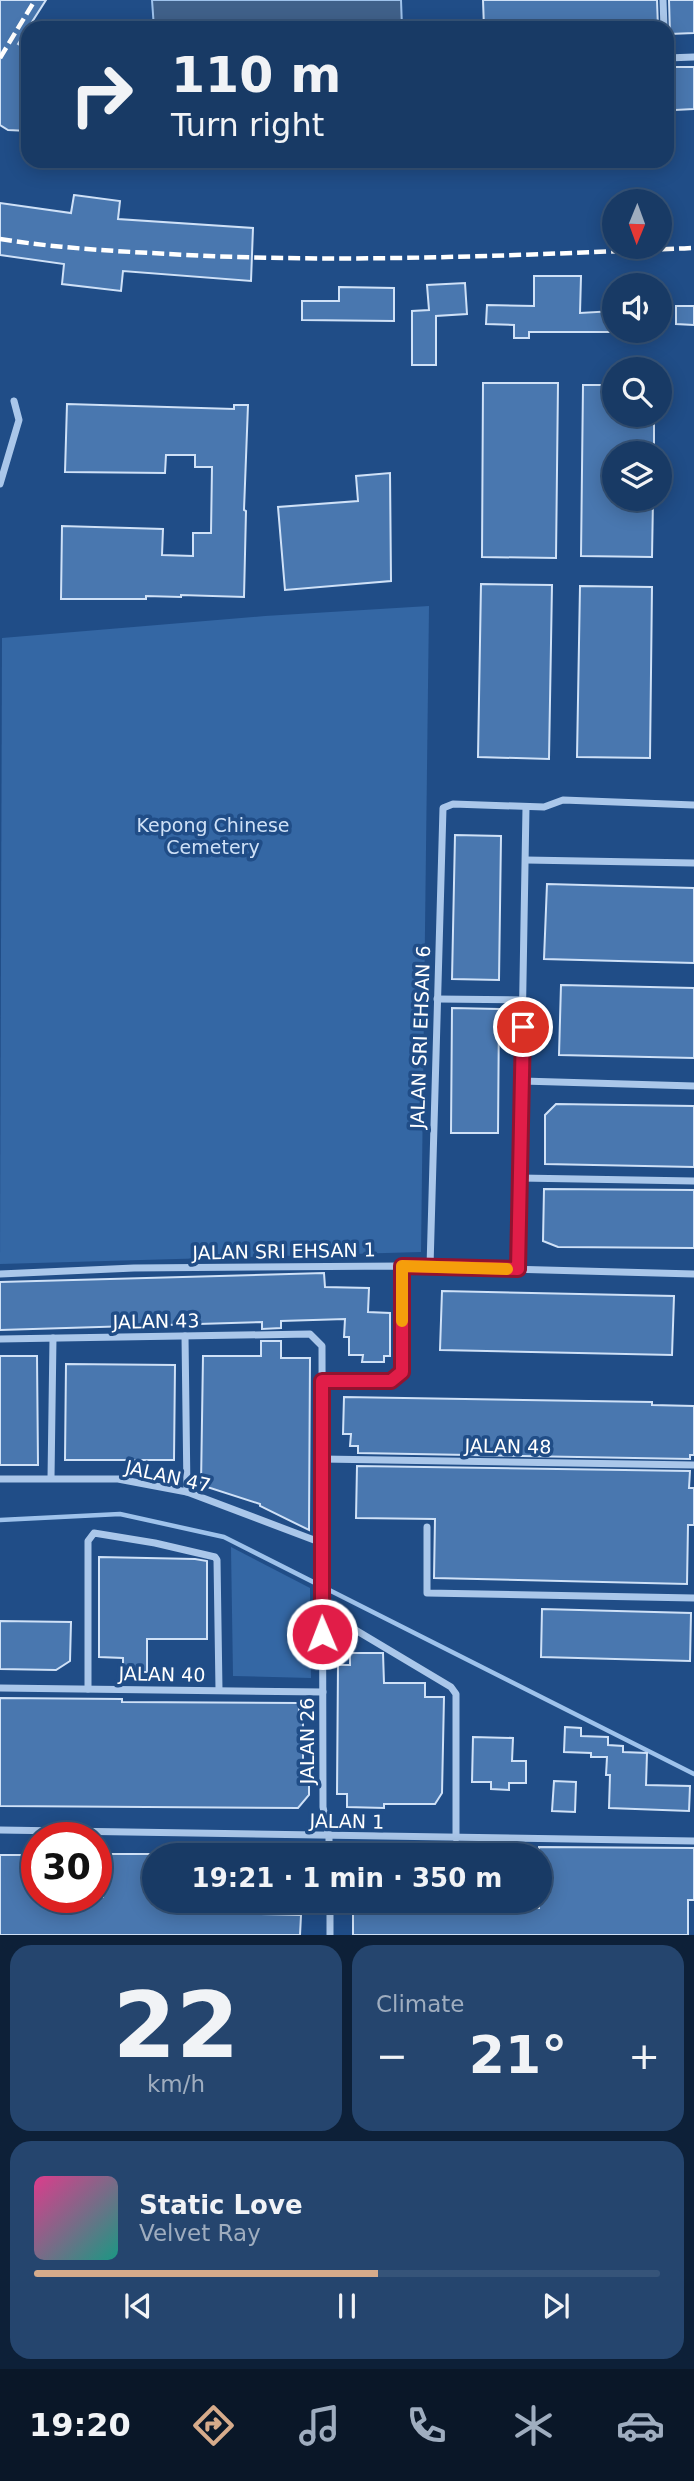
<!DOCTYPE html>
<meta charset="utf-8">
<style>
:root{--surface:#183a65;--page:#25456e;--text:#f1f3f6;--muted:#9fadbf;--line:#365479;--accent:#d6ab8b}
body{margin:0;font-family:"DejaVu Sans",sans-serif;background:var(--page);color:var(--text);height:100vh;display:flex;flex-direction:column;font-size:26px;white-space:nowrap}
*{box-sizing:border-box;margin:0}
p{font-size:23px;color:var(--muted)}
.icon{flex:none;width:38px;height:38px;fill:none;stroke:currentColor;stroke-width:2;stroke-linecap:round;stroke-linejoin:round}
.map{position:relative;height:1935px;overflow:hidden}
.side{display:flex;flex-direction:column;gap:10px;padding:10px;background:#0d2038;flex:1}
.side>*{flex:none}
.banner{position:absolute;left:21px;top:21px;width:653px;height:147px;border-radius:21px;box-shadow:0 4px 18px #0003,0 0 0 2px var(--line);background:#183a65;color:var(--text);overflow:hidden}
.needle{width:46px;rotate:181deg}
.controls{position:absolute;left:602px;top:189px;display:grid;gap:14px}
.controls a{display:grid;place-items:center;width:70px;height:70px;border-radius:50%;background:var(--surface);box-shadow:0 4px 18px #0003,0 0 0 2px var(--line);font-size:35px}
.speed{position:absolute;left:21px;top:1822px;display:flex;gap:14px;font-size:35px;font-weight:700;text-align:center}
.speed>*{display:grid;place-content:center;width:91px;height:91px;border-radius:50%;background:var(--surface);box-shadow:0 4px 18px #0003,0 0 0 2px var(--line);line-height:1}
.speed .limit{border:10px solid #d22;background:#fff;color:#111}
.pin{position:absolute;display:grid;place-items:center;width:60px;height:60px;color:#fff;margin:-30px;border:4px solid #fff;border-radius:50%;box-shadow:0 2px 7px #0007}
.me{position:absolute;width:77px;margin:-38px;rotate:359deg;stroke-linejoin:round;filter:drop-shadow(0 0 5px #0008)}
.turn{display:flex;align-items:center;gap:24px;height:147px;padding:0 35px;font-size:32px}
.turn .icon{width:91px;height:91px;stroke-width:2.5}
.turn b{display:block;font-size:49px;line-height:60px}
.big{font-size:52px;font-weight:700;line-height:1.1}
.side .card{flex:1;display:flex;flex-direction:column;justify-content:center;gap:10px;min-width:0;padding:0 24px;border-radius:21px;background:var(--page)}
.side .dial{align-items:center;gap:0}
.dial b{font-size:91px;line-height:1}
.song{display:flex;align-items:center;gap:21px}
.cover{width:84px;height:84px;border-radius:10px;background:linear-gradient(135deg,hsl(330 70% 55%),hsl(170 70% 35%))}
.played{height:7px;border-radius:4px;background:linear-gradient(90deg,var(--accent) 55%,var(--line) 55%)}
.keys{display:flex;justify-content:space-around;direction:ltr}
.heat{display:flex;justify-content:space-between;align-items:center;font-size:38px;direction:ltr}
.side .tiles{flex:1;display:grid;gap:10px;grid-template-columns:1fr 1fr}
.card:last-child{grid-column:span 2}
.trip{position:absolute;left:142px;top:1843px;width:410px;height:70px;border-radius:35px;background:var(--surface);box-shadow:0 4px 18px #0003,0 0 0 2px var(--line);font-weight:700;line-height:70px;text-align:center}
.tabs{display:flex;height:112px;justify-content:space-around;align-items:center;background:#0a1728;color:var(--muted)}
.tabs .icon{width:49px;height:49px}
.tabs .current{color:var(--accent)}
.tabs b{font-size:32px;color:var(--text)}
.map>svg:first-child{display:block}
</style>
<div class="map">
<svg width="694" height="1935" viewBox="0 0 694 1935">
<rect width="100%" height="100%" fill="#204d87"/>
<g fill="#3467a4">
<polygon points="429,606 421,1252 0,1264 2,638 265,616"/>
<polygon points="231,1547 310,1588 311,1678 233,1676"/>
</g>
<polygon fill="#40618a" stroke="#9ec2eb" stroke-width="2" points="152,0 401,0 402,28 154,28"/>
<g fill="none" stroke-linecap="round" stroke-linejoin="round">
<polyline stroke="#9ec2eb" stroke-width="4.5" points="0,1520 120,1514 224,1537 694,1774"/>
</g>
<g fill="#4977af" stroke="#cfe1f7" stroke-width="2">
<polygon points="0,0 46,0 18,44 28,50 28,131 8,130 0,125"/>
<polygon points="483,0 657,0 658,28 484,28"/>
<polygon points="669,0 694,0 694,33 670,34"/>
<polygon points="674,67 694,67 694,109 675,110"/>
<polygon points="74,195 120,201 118,219 253,228 251,281 123,271 121,291 62,284 64,264 0,255 0,203 71,213"/>
<polygon points="534,276 581,276 580,313 614,311 614,332 529,332 529,338 514,338 514,325 486,324 487,305 534,306"/>
<polygon points="465,283 467,314 436,316 436,365 412,365 412,311 429,310 427,285"/>
<polygon points="339,287 394,288 394,321 302,320 302,301 339,301"/>
<polygon points="676,306 694,306 694,325 676,324"/>
<polygon points="483,383 558,383 556,558 482,557"/>
<polygon points="583,385 614,385 614,415 654,415 654,453 614,453 614,499 653,499 652,557 581,556"/>
<polygon points="67,404 234,409 234,405 248,405 244,510 246,511 244,597 181,595 181,597 146,596 146,599 61,599 62,526 163,529 162,555 193,556 193,533 211,533 212,467 195,467 195,455 166,455 165,473 65,472"/>
<polygon points="390,473 391,581 285,590 278,507 358,501 356,476"/>
<polygon points="481,584 552,585 549,759 478,757"/>
<polygon points="580,586 652,587 650,758 577,757"/>
<polygon points="455,835 501,836 499,980 452,979"/>
<polygon points="547,884 694,888 694,963 544,959"/>
<polygon points="561,985 694,988 694,1058 559,1055"/>
<polygon points="452,1008 499,1009 498,1133 451,1133"/>
<polygon points="556,1104 694,1106 694,1167 545,1164 545,1115"/>
<polygon points="544,1189 694,1190 694,1248 558,1247 543,1241"/>
<polygon points="324,1273 325,1287 369,1288 368,1312 390,1313 390,1356 384,1356 384,1362 362,1362 363,1355 349,1355 349,1337 344,1337 345,1319 281,1321 281,1328 262,1329 262,1322 0,1330 0,1282"/>
<polygon points="442,1291 674,1296 672,1355 440,1350"/>
<polygon points="261,1341 281,1341 281,1358 310,1358 309,1530 260,1506 260,1504 201,1485 203,1356 261,1356"/>
<polygon points="0,1356 37,1356 38,1465 0,1465"/>
<polygon points="66,1364 175,1365 174,1460 65,1460"/>
<polygon points="344,1397 652,1402 652,1405 694,1406 694,1455 690,1455 690,1459 358,1453 358,1446 350,1446 351,1434 343,1434"/>
<polygon points="357,1466 690,1471 689,1488 694,1488 694,1525 688,1525 687,1584 434,1578 435,1519 356,1518"/>
<polygon points="99,1557 195,1559 207,1561 207,1639 147,1639 147,1672 123,1672 123,1658 99,1657"/>
<polygon points="542,1609 691,1613 690,1661 541,1657"/>
<polygon points="0,1621 71,1622 70,1661 56,1670 0,1669"/>
<polygon points="350,1653 383,1653 384,1683 425,1683 425,1697 444,1697 442,1793 435,1804 384,1804 384,1808 347,1807 347,1794 337,1794 338,1665 350,1665"/>
<polygon points="0,1698 122,1699 122,1702 299,1703 299,1711 303,1710 303,1760 309,1760 309,1795 298,1808 0,1806"/>
<polygon points="565,1727 581,1728 581,1736 608,1737 608,1745 623,1746 623,1752 647,1753 646,1785 690,1786 689,1811 609,1808 610,1775 606,1775 607,1757 591,1757 591,1753 564,1752"/>
<polygon points="473,1737 513,1738 512,1761 526,1761 526,1783 509,1783 509,1790 491,1789 491,1782 472,1782"/>
<polygon points="554,1781 576,1782 575,1812 552,1811"/>
<polygon points="539,1847 694,1848 694,1900 688,1900 688,1935 353,1935 353,1907 539,1908"/>
<polygon points="104,1854 154,1854 154,1900 263,1900 262,1914 301,1915 300,1935 0,1935 0,1855 37,1855 37,1897 103,1897"/>
</g>
<g fill="none" stroke-linecap="round" stroke-linejoin="round">
<g stroke="#aac7ea" stroke-width="7">
<polyline points="663,0 664,28"/>
<polyline points="667,58 694,57"/>
<polyline points="667,93 667,135"/>
<polyline points="0,484 19,420 14,401"/>
<polyline points="526,860 694,863"/>
<polyline points="437,999 523,1000"/>
<polyline points="522,1081 694,1086"/>
<polyline points="520,1178 694,1181"/>
<polyline points="430,1267 443,808 453,804 544,807 563,800 694,805"/>
<polyline points="518,1269 526,807"/>
<polyline points="0,1274 134,1268 402,1266 694,1274"/>
<polyline points="185,1336 187,1492"/>
<polyline points="0,1339 310,1334 322,1346 323,1807 329,1837 329,1855"/>
<polyline points="322,1381 391,1381 402,1372 402,1266"/>
<polyline points="322,1459 694,1465"/>
<polyline points="51,1478 53,1338"/>
<polyline points="0,1479 118,1479 187,1492 322,1543"/>
<polyline points="427,1527 427,1593 694,1598"/>
<polyline points="322,1610 451,1687 456,1694 456,1838"/>
<polyline points="0,1688 323,1692"/>
<polyline points="88,1689 88,1541 94,1533 155,1543 215,1557 217,1560 219,1690"/>
<polyline points="0,1830 694,1841"/>
<polyline points="330,1900 330,1935"/>
</g>
<g stroke="#fff" stroke-width="4.5" stroke-dasharray="12 5" stroke-linecap="butt">
<polyline points="0,58 35,0"/>
<path d="M0 239C56 248 112 251 169 254 344 264 519 255 694 248"/>
</g>
</g>
<g fill="none" stroke-linecap="round" stroke-linejoin="round">
<defs>
<polyline id="route" points="322,1634 322,1381 391,1381 402,1372 402,1266 518,1269 523,1027"/>
</defs>
<use href="#route" stroke="#92132f" stroke-width="18"/>
<use href="#route" stroke="#e11d48" stroke-width="12"/>
<polyline stroke="#f59e0b" stroke-width="12" points="402,1321 402,1266 507,1269"/>
</g>
<g text-anchor="middle" dominant-baseline="central" stroke-width="7" stroke-linejoin="round" paint-order="stroke">
<g font-size="19" fill="#cfe1f7" stroke="#204d87">
<text x="213" y="825">Kepong Chinese<tspan x="213" dy="22">Cemetery</tspan></text>
</g>
<g font-size="19" fill="#fff" stroke="#204d87">
<text transform="translate(420 1037) rotate(-88)">JALAN SRI EHSAN 6</text>
<text transform="translate(284 1251) rotate(-1)">JALAN SRI EHSAN 1</text>
<text transform="translate(156 1321) rotate(-1)">JALAN 43</text>
<text transform="translate(508 1446) rotate(1)">JALAN 48</text>
<text transform="translate(168 1476) rotate(13)">JALAN 47</text>
<text transform="translate(162 1674) rotate(1)">JALAN 40</text>
<text transform="translate(307 1741) rotate(-90)">JALAN 26</text>
<text transform="translate(347 1821) rotate(1)">JALAN 1</text>
</g>
</g>
</svg>
<div class="controls">
<a><svg class="needle" viewBox="-14 -14 28 28"><path d="M0-13l5 13h-10z" fill="#e53935"/><path d="M0 13l5-13h-10z" fill="#9fadbf"/></svg></a>
<a><svg class="icon" aria-label="sound" viewBox="0 0 24 24"><path d="M4 9h4l5-4v14l-5-4H4zM17 9q2 3 0 6"/></svg></a>
<a><svg class="icon" aria-label="search" viewBox="0 0 24 24"><circle cx="10" cy="10" r="6"/><path d="M15 15l6 6"/></svg></a>
<a><svg class="icon" aria-label="layers" viewBox="0 0 24 24"><path d="M12 4l9 5-9 5-9-5zM3 14l9 5 9-5"/></svg></a>
</div>
<div class="speed"><div class="limit">30</div></div>
<div class="pin" style="left:523px;top:1027px;background:#d93025"><svg class="icon" aria-label="arrive" viewBox="0 0 24 24"><path d="M6 21V4h12l-3 4 3 4H6"/></svg></div>
<svg class="me" style="left:322px;top:1634px" viewBox="-20 -20 40 40"><circle r="17" fill="#e11d48" stroke="#fff" stroke-width="3"/><path d="M0-11L8 9 0 5-8 9z" fill="#fff"/></svg>
<div class="trip">19:21 · 1 min · 350 m</div>
<div class="banner">
<div class="turn"><svg class="icon" aria-label="right" viewBox="0 0 24 24"><path d="M7 20v-9h11M14 6l5 5-5 5"/></svg><div><b>110 m</b>Turn right</div></div>
</div>
</div>
<section class="side">
<div class="tiles">
<div class="card dial"><b>22</b><p>km/h</p></div>
<div class="card"><p>Climate</p>
<div class="heat"><a>−</a><b class="big">21°</b><a>+</a></div>
</div>
<div class="card">
<div class="song"><i class="cover"></i><div><b>Static Love</b><p>Velvet Ray</p></div></div>
<div class="played"></div>
<div class="keys"><svg class="icon" aria-label="previous" viewBox="0 0 24 24"><path d="M18 5L8 12l10 7zM5 5v14"/></svg><svg class="icon" aria-label="pause" viewBox="0 0 24 24"><path d="M8 5v14M16 5v14"/></svg><svg class="icon" aria-label="next" viewBox="0 0 24 24"><path d="M6 5l10 7-10 7zM19 5v14"/></svg></div>
</div>
</div>
</section>
<nav class="tabs">
<b>19:20</b>
<svg class="icon current" aria-label="directions" viewBox="0 0 24 24"><path d="M12 3l9 9-9 9-9-9zM9 14v-3h6M13 9l2 2-2 2"/></svg>
<svg class="icon" aria-label="music" viewBox="0 0 24 24"><path d="M9 18V5l10-2v13"/><circle cx="6" cy="18" r="3"/><circle cx="16" cy="16" r="3"/></svg>
<svg class="icon" aria-label="phone" viewBox="0 0 24 24"><path d="M5 4h4l2 5-3 2q2 4 5 5l2-3 5 2v4C11 20 4 13 5 4z"/></svg>
<svg class="icon" aria-label="climate" viewBox="0 0 24 24"><path d="M12 3v18M4 7l16 10M4 17L20 7"/></svg>
<svg class="icon" aria-label="car" viewBox="0 0 24 24"><path d="M5 17H2v-5l4-1 3-4h7l3 4 3 1v5h-3M9 17h6M6 11h13"/><circle cx="7" cy="17" r="2"/><circle cx="17" cy="17" r="2"/></svg>
</nav>
